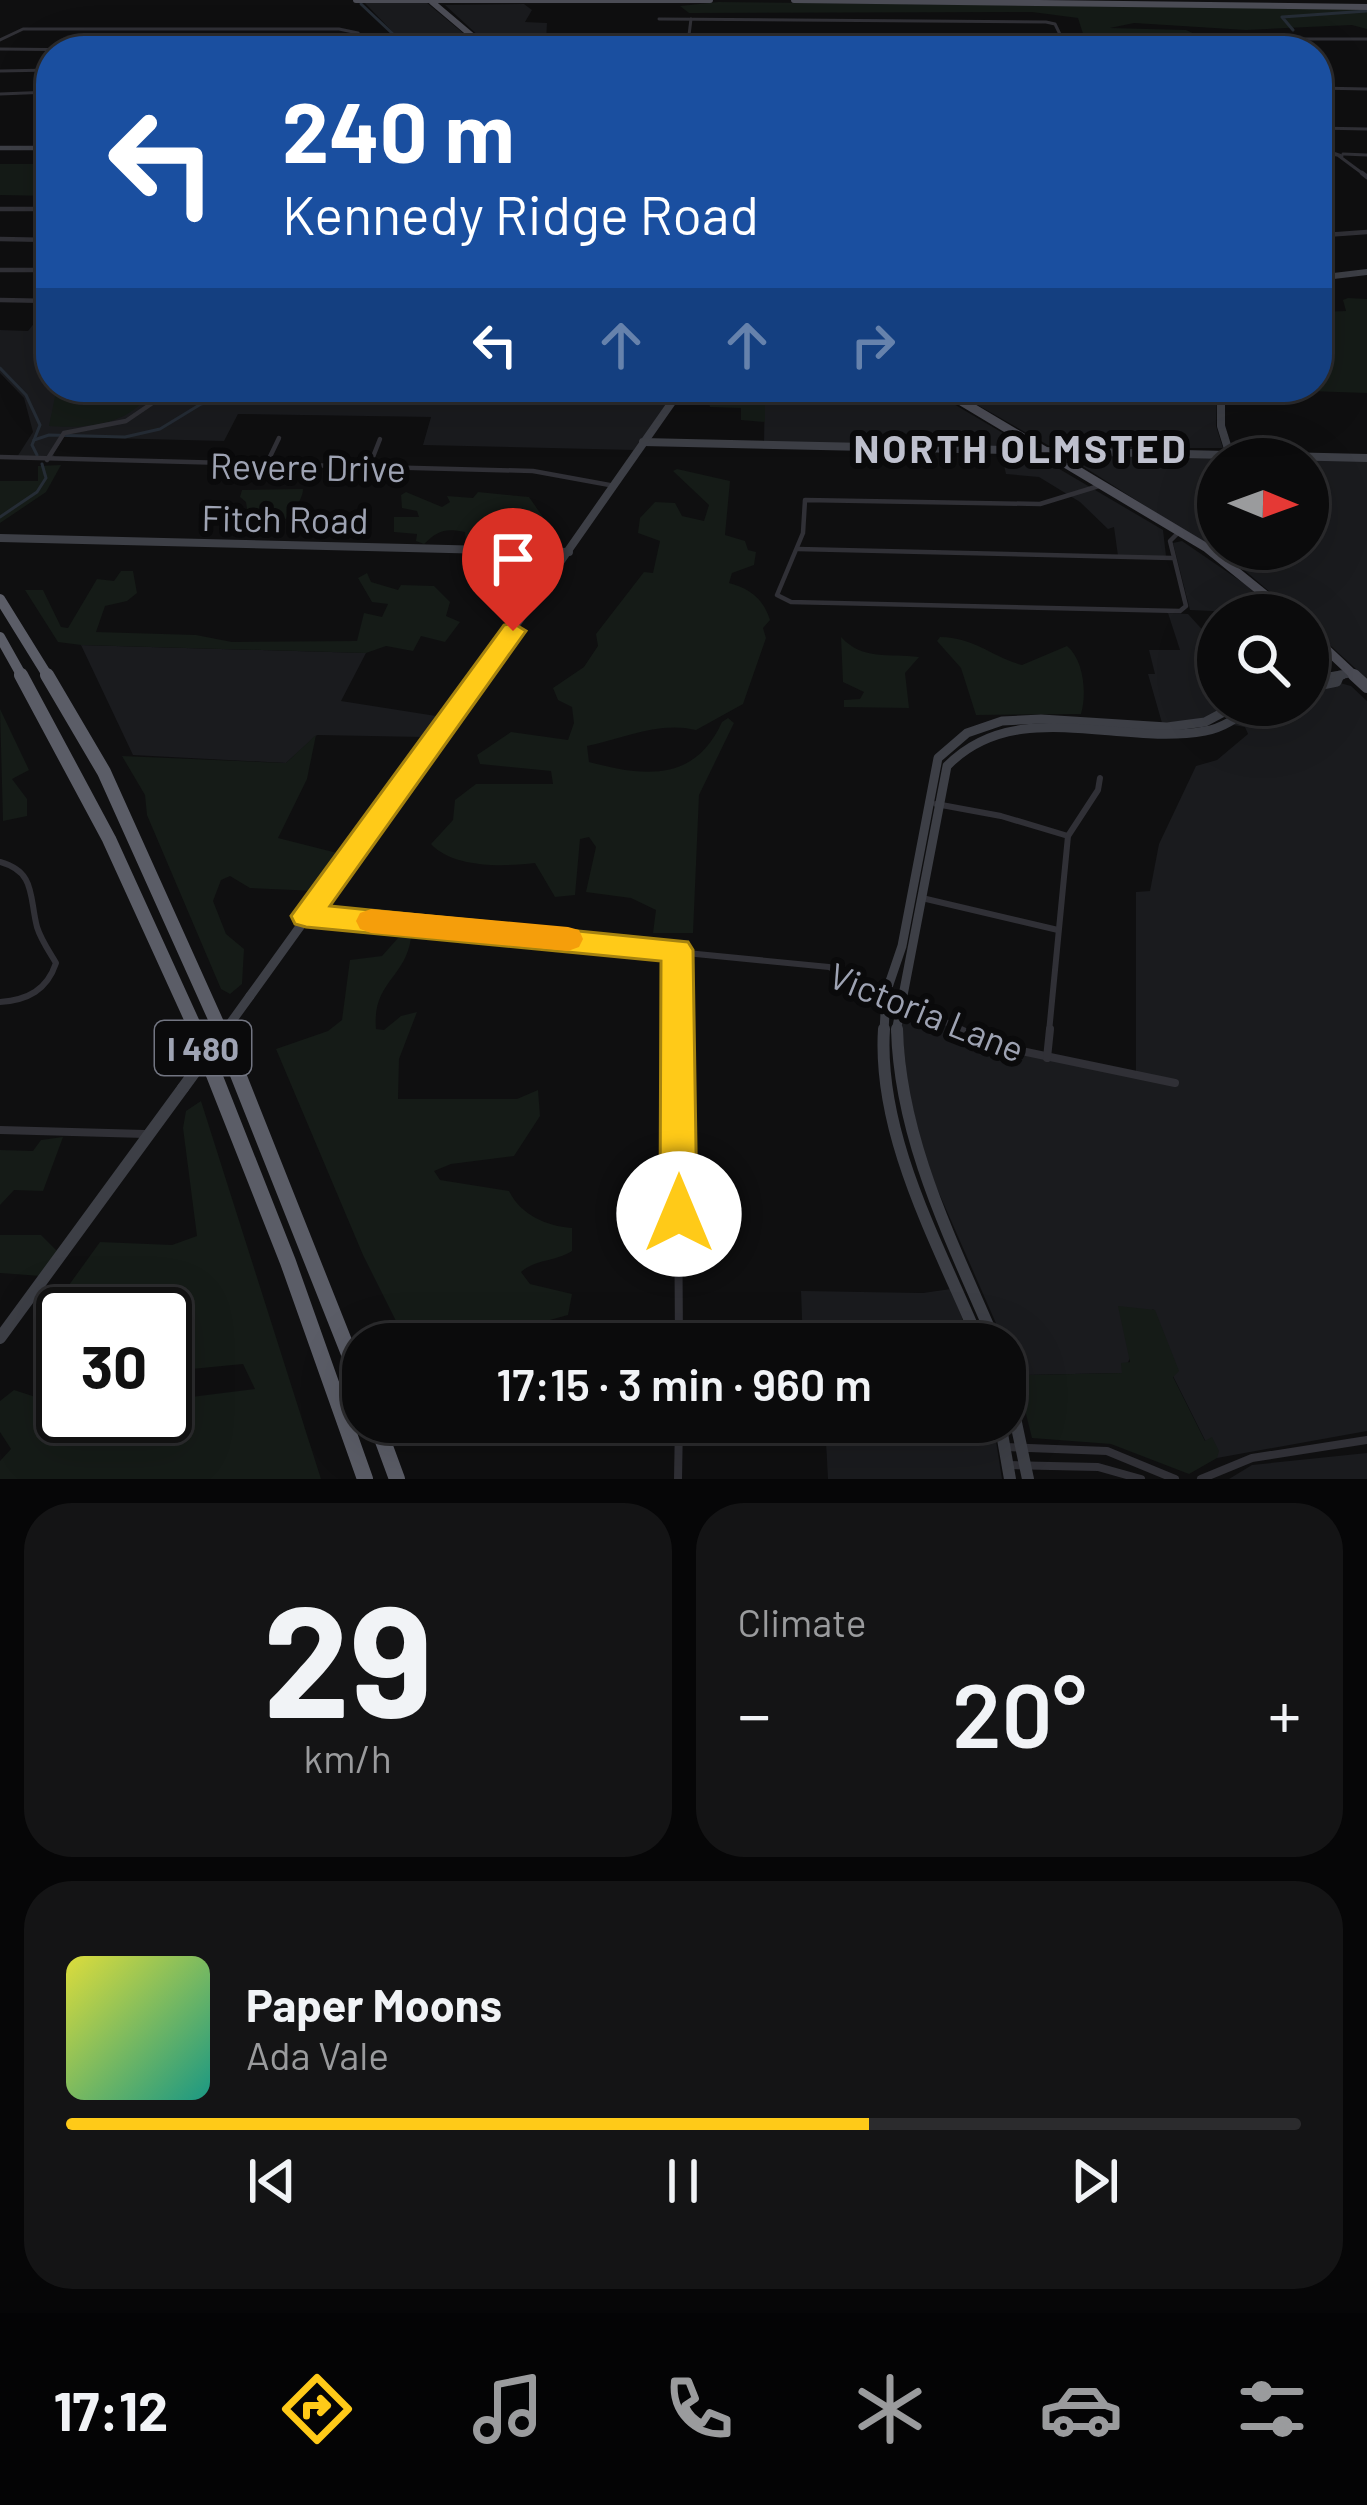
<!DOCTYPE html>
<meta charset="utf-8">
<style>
:root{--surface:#0b0b0c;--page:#141415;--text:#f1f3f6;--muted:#9a9b9d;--line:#2b2b2d;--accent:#ffca18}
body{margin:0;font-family:Barlow,sans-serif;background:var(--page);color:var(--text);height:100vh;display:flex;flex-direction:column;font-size:45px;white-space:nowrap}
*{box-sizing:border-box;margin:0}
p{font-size:39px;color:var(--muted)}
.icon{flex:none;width:66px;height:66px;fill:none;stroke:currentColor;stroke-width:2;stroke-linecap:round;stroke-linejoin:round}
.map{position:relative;height:1479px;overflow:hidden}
.panel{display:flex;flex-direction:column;gap:24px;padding:24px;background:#060607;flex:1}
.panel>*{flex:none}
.top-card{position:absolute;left:36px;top:36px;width:1296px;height:366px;border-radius:48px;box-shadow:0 12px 48px #0002,0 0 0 3px var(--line);background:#1a4fa0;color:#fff;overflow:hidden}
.needle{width:78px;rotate:91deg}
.controls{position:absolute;left:1197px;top:438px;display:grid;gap:24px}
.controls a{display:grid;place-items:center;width:132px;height:132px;border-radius:50%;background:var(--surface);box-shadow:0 12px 48px #0002,0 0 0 3px var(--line);font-size:60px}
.speed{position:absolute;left:36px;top:1287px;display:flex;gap:24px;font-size:60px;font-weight:700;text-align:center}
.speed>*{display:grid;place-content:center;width:156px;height:156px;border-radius:50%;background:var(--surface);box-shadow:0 12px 48px #0002,0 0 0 3px var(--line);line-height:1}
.speed .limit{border:6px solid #111;border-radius:18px;background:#fff;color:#111}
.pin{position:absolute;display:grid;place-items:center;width:102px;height:102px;color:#fff;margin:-123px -51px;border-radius:50% 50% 50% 0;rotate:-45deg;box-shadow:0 0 12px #0007}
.pin .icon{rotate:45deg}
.me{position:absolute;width:132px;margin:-66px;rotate:0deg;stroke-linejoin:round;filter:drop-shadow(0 0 9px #0008)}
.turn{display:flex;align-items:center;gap:42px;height:252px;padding:0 48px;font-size:54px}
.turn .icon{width:156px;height:156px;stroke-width:2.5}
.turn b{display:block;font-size:84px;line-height:102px}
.lanes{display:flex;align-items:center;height:114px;padding:0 48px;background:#0003;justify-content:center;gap:60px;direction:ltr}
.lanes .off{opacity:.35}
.big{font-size:90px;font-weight:600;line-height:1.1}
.panel .card{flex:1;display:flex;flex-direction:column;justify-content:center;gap:18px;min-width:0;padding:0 42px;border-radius:48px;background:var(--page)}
.panel .dial{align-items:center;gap:0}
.dial b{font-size:156px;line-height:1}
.song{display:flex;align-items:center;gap:36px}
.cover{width:144px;height:144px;border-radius:18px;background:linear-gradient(135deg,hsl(60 70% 55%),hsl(170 70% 35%))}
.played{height:12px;border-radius:6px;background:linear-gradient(90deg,var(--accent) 65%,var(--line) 65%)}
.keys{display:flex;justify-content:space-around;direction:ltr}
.heat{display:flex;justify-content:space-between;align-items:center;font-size:66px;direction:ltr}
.panel .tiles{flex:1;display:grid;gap:24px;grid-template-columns:1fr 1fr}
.card:last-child{grid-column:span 2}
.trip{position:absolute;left:342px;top:1323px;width:684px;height:120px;border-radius:48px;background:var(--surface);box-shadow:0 12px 48px #0002,0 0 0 3px var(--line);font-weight:600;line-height:120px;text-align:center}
.dock{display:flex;height:192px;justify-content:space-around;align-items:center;background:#040405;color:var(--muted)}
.dock .icon{width:84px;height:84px}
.dock .current{color:var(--accent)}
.dock b{font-size:54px;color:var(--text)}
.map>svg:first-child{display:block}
</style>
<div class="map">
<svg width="1367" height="1479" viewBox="0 0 1367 1479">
<rect width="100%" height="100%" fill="#0f0f10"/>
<g fill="#1a1b1e">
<polygon points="364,2 427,3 481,48 410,50"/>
<polygon points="524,4 532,10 525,22 547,23 546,42 555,43 555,50 495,51 445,5"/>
<polygon points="51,302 51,311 36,330 51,331 51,387 678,387 634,450 423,445 431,417 238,414 224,441 64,437 53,454 55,458 17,457 33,432 24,398 0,373 0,330 28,331"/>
<polygon points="765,387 925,387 1018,442 1014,447 764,444"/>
<polygon points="946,387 1217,387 1216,426 1223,448 1053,448"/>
<polygon points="1007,455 1039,457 1163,530 1166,556 1118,556 1114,527 1108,529 1080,502 1039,477 1006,474 1002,457"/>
<polygon points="1081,456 1211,457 1218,475 1218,549 1308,549 1308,459 1367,460 1367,679 1308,625 1308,615 1297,615 1237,564 1076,462"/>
<polygon points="1182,541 1245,584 1279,614 1190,610 1173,543"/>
<polygon points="1168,613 1188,614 1218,647 1218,705 1231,705 1207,719 1162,723 1148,674 1155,674 1149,650 1180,650"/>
<polygon points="81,645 366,653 341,701 436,716 423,737 317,735 286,763 133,755"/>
<polygon points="1340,683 1351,686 1367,701 1367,1431 1217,1458 1211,1438 1206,1442 1173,1376 1178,1371 1153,1309 1123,1373 1026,1375 1023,1362 1008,1362 1005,1344 925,1161 908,1087 901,1022 912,1013 911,1000 970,1031 1010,1046 1136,1072 1136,892 1150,891 1159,844 1196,766 1217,760 1248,734 1245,727 1233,725 1261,705 1308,705 1308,692"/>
<polygon points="951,1289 972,1344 803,1344 801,1291 923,1293"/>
<polygon points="825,1422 993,1422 1002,1479 828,1479"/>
<polygon points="1367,1453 1367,1479 1229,1479 1252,1465"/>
</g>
<g fill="#151b17" fill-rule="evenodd">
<polygon points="718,2 1367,9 1367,29 1352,25 1246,30 1134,23 1110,28 1186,30 1197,35 1084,37 1078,18 1032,12 689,13 680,6"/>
<polygon points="0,164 51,164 51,196 0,195"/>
<polygon points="1348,298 1367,299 1367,393 1307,391 1301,387 1317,387 1317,312 1346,311 1343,300"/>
<path d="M57 387H151C137 425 84 429 49 426Z"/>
<polygon points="701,387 765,387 765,422 741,420 741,408 710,407 708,398 719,396 719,389"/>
<polygon points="61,465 46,492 0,523 0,481 38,481 38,466"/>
<path d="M677 469 730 481 725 535 745 541 748 550 756 552 754 565 732 573 729 583C750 589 763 598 770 620L763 628 766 638 743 704 696 730C659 721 624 738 587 746L589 762C645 777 695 782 722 722L728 718 734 723 699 795 693 933H653L656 910 631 898 586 892 596 847 589 837 580 839 575 895 555 897 535 863C503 867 453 868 431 844L453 820 455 800 476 784H553L551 771 480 764 477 755 511 732 568 740 574 723 572 707 558 700 553 688 584 667 598 646 596 634 644 572 653 573 660 541 638 533 640 518 655 502 675 503 682 516 704 521 709 505 673 471Z"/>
<path d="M303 489C303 503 284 525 271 527L265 512 252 519 248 516 246 502 240 497 242 490Z"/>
<path d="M406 492 442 507 450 502 447 496 473 498 478 492 529 497 545 520 542 527 526 531 514 522 481 521 478 542 466 544 465 532C446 528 438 530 424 544L416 541 417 534 394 532V517H419L417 511 402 508 401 495Z"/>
<polygon points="121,571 133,571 137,593 127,601 105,606 96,632 196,635 232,642 357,641 364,613 382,617 388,604 372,602 358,578 367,573 371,582 398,590 401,585 434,586 450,602 446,616 460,622 445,642 421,636 413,651 386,646 366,653 81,645 58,642 25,590 43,590 61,627 68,628 97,579 114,581"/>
<path d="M841 637C863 661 889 653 919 657L905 673 909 708 844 707V700L860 699 864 692 843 682Z"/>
<path d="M940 637C976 638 990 656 1022 665L1067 646C1084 660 1087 694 1081 714L976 715 961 668 937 641Z"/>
<polygon points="0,709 29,770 12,779 27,799 27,816 3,821"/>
<polygon points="316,735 307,779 278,838 345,855 317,891 250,888 230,876 221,880 213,901 226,934 244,949 242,984 230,994 221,989 147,815 145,795 122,756 286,763"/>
<path d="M398 938H411C405 979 372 982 376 1029L384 1030 401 1016 417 1012 399 1059 398 1099H517L538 1090 540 1116 514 1156 451 1164 434 1171 440 1180 509 1191C521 1215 546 1226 572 1228V1251C554 1262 536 1259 521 1272L530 1284 572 1294 568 1315 539 1323 536 1330 550 1337 541 1344H415L405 1339 363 1255 276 1049 328 1031 342 1020 350 960 382 956Z"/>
<path d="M201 1101 321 1479H0V1461L11 1449 0 1432V1401L14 1390 51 1402 63 1396V1416H165V1314H139L143 1302 69 1285 100 1242 172 1245 197 1236 183 1128 186 1111ZM243 1364 255 1389 175 1399 171 1371Z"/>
<polygon points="63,1137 43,1191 14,1190 0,1205 0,1150 33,1151 41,1140"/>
<polygon points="0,1235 41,1235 58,1252 41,1276 0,1273"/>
<polygon points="1118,1306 1155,1310 1179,1371 1173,1377 1205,1441 1212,1437 1219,1451 1217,1458 1189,1474 1111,1444 1032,1438 1013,1362 1023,1362 1026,1375 1122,1373 1121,1363 1130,1362"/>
</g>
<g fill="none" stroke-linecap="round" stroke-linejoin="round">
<g stroke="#252c35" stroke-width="3">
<polyline points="361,4 410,50 426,50"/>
<polyline points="1293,30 1282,17 1367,11"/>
<polyline points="0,368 26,395 40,425 32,445 37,455"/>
<polyline points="34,440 49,435 125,437 160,429 201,404 258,387"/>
<polyline points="0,517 37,492 46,478 42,464"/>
</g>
<g stroke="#303036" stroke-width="3">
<polyline points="659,19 1046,22 1055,24 1068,51"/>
<polyline points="688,39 1367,39"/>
<polyline points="0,40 23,29 339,29 358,33 373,51"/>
<polyline points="0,49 193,51"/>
<polyline points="249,51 370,49"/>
<polyline points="687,51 691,19"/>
<polyline points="0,71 51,70"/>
<polyline points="1317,88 1367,89"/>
<polyline points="0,94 51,92"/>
<polyline points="1317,128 1367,129"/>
<polygon points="1333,153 1342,156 1332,154"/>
<polyline points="1343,154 1367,155"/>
<polyline points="1339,156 1366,176"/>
</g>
<g stroke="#303036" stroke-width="4.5">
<polyline points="1362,173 1367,177"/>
<polyline points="0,209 51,209"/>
<polyline points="1317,215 1325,235 1367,232"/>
<polyline points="0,239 51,240"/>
<polyline points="0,270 51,270"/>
<polyline points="0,300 51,301"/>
<polyline points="0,457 533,471 615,486"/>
<polyline points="47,460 64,433 126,421 176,387"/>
<polyline points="266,465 279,438"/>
<polyline points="369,467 380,439"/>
<polyline points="1102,485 1040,504 805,500 803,533 777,595 791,602 1180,611 1186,606 1170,541 1180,531"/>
<polyline points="798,549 1172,558"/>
</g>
<g stroke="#303036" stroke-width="6">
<polyline points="936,804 1001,816 1068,836"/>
<path d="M0 862C36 872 29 896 37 927 41 940 49 951 56 963 47 990 28 1000 0 1002"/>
<polyline points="922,898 1058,930"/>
<polyline points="310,916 829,967 966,1032"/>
<polyline points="677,950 677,1032"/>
<polyline points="1049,1032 1068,836 1098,790 1100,778"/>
</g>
<g stroke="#303036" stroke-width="8">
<polyline points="677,1029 679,1344"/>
<polyline points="959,1029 993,1045 1175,1083"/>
<polyline points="1047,1058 1050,1029"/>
<polyline points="0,1130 145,1134"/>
<polyline points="1006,1447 1107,1451 1175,1479"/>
<polyline points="1008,1465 1098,1467 1141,1479"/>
<polyline points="678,1479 679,1422"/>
<polyline points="1201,1479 1252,1458 1367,1440"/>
</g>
<polyline stroke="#3d3f46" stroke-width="4.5" points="0,148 51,148"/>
<g stroke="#3d3f46" stroke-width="6">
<polyline points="1317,278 1367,272"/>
<polyline points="1221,387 1221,398"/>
<polyline points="675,398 682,387"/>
</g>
<g stroke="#3d3f46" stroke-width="8">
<polyline points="1221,395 1221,426 1230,455"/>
<polyline points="643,442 1367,458"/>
<polyline points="0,538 569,552"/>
<polyline points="479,678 677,395"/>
<polyline points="1323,678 1352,673"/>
</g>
<g stroke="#3d3f46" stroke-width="9">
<polyline points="1308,680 1342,675"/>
<polyline points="1308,688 1337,682 1340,675"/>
<polyline points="250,996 481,675"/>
<polyline points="884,1032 886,993 902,946 938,758 967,733 1002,721 1041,719 1167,727 1205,722 1237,705"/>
<path d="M896 1032 947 766C1016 695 1119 747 1205 731 1224 728 1239 716 1254 705"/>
</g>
<g stroke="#3d3f46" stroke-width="12">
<path d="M884 1029C877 1137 940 1247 980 1344"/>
<path d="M897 1029C900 1141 953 1243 996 1344"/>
<polyline points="0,1338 183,1088"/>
<polyline points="1005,1371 1028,1479"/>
<polyline points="1000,1422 1010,1479"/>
</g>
<g stroke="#4b4c55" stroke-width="6">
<polyline points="356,0 710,0"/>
<polyline points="794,0 1367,7"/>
<polyline points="432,2 490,51"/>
</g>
<polyline stroke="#4b4c55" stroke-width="8" points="938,387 956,398"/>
<g stroke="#4b4c55" stroke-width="9">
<polyline points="951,395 1207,548 1290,615"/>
<polyline points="1308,632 1357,678"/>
</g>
<polyline stroke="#4b4c55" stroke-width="12" points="1354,675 1367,687"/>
<g stroke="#5b5d67" stroke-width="10">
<polyline points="0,599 49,678"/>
<polyline points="0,637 23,678"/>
</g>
<g stroke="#5b5d67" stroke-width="14">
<polyline points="21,675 109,839 197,1032"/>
<polyline points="47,675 104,772 221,1032"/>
</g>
<g stroke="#5b5d67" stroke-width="16">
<polyline points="196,1029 288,1262 365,1479"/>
<polyline points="220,1029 363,1389"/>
<polyline points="376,1422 397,1479"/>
</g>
<polyline stroke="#3d3f46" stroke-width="9" points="224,1032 250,996"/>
<polyline stroke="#3d3f46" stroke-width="12" points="183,1088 226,1029"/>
</g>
<polygon fill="#ffca18" stroke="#a68310" stroke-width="3" points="513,623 526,631 330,906 688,942 693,950 697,1214 692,1225 679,1230 666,1225 660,1214 661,961 306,927 295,924 291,916 504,625"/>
<polygon fill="#f59e0b" points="371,909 568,927 579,930 583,939 579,947 568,951 371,933 360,929 356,921 360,913"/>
<g text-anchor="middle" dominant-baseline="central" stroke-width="12" stroke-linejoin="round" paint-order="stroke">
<rect fill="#0a0a0b" stroke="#727581" stroke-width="3" x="155" y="1021" width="96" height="54" rx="9"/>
<g font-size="33" font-weight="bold" fill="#9ea3b3">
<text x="203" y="1048">I 480</text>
</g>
<g font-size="36" fill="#9ea3b3" stroke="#0a0a0b">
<text transform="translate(308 466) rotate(1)">Revere Drive</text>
<text transform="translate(285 518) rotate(1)">Fitch Road</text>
<text transform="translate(927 1011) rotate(22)">Victoria Lane</text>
</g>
<g font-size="39" font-weight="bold" letter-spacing="3" fill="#c0c2cf" stroke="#0a0a0b">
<text x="1021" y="447">NORTH OLMSTED</text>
</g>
</g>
</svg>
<div class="controls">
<a><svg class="needle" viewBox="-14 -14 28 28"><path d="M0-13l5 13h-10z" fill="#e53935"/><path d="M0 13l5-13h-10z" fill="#9a9b9d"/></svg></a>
<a><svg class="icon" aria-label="search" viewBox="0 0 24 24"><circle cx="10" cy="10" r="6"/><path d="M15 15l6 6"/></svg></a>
</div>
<div class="speed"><div class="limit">30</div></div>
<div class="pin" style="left:513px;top:631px;background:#d93025"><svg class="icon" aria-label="arrive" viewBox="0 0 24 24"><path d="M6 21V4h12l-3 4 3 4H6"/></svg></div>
<svg class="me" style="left:679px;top:1214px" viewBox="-20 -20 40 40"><circle r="19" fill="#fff"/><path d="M0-13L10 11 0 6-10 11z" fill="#ffca18"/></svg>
<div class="trip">17:15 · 3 min · 960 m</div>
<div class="top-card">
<div class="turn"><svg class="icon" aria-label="left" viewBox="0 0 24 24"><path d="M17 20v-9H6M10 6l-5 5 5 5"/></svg><div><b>240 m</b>Kennedy Ridge Road</div></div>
<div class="lanes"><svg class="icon" aria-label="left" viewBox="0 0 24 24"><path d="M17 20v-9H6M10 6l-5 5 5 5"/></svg><svg class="icon off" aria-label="ahead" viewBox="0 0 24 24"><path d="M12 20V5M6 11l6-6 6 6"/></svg><svg class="icon off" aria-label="ahead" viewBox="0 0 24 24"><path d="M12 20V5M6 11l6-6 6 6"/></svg><svg class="icon off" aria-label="right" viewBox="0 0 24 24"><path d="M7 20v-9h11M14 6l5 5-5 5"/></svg></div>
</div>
</div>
<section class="panel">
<div class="tiles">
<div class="card dial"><b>29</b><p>km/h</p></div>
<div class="card"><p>Climate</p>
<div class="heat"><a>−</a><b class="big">20°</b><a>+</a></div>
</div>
<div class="card">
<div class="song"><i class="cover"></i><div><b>Paper Moons</b><p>Ada Vale</p></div></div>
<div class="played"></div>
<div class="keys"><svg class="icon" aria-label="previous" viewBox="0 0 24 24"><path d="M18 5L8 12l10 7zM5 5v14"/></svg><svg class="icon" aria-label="pause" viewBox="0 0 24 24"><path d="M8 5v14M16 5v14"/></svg><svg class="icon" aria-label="next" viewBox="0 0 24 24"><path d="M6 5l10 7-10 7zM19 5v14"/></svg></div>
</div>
</div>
</section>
<nav class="dock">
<b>17:12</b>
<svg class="icon current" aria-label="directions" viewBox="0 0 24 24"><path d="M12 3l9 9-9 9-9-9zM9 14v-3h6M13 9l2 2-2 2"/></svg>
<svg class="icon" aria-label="music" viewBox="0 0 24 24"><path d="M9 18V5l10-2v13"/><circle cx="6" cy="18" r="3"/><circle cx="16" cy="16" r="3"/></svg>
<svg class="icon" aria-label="phone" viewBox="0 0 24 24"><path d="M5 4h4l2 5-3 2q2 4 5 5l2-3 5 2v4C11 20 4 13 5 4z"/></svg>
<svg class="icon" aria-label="climate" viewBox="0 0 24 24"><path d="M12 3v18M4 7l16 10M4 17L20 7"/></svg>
<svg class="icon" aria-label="car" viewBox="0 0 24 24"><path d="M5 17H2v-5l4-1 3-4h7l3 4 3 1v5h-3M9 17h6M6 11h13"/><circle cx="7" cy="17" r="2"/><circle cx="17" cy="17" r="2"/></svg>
<svg class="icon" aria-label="filters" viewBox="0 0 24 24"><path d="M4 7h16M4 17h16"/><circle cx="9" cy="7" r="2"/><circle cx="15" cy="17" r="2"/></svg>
</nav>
